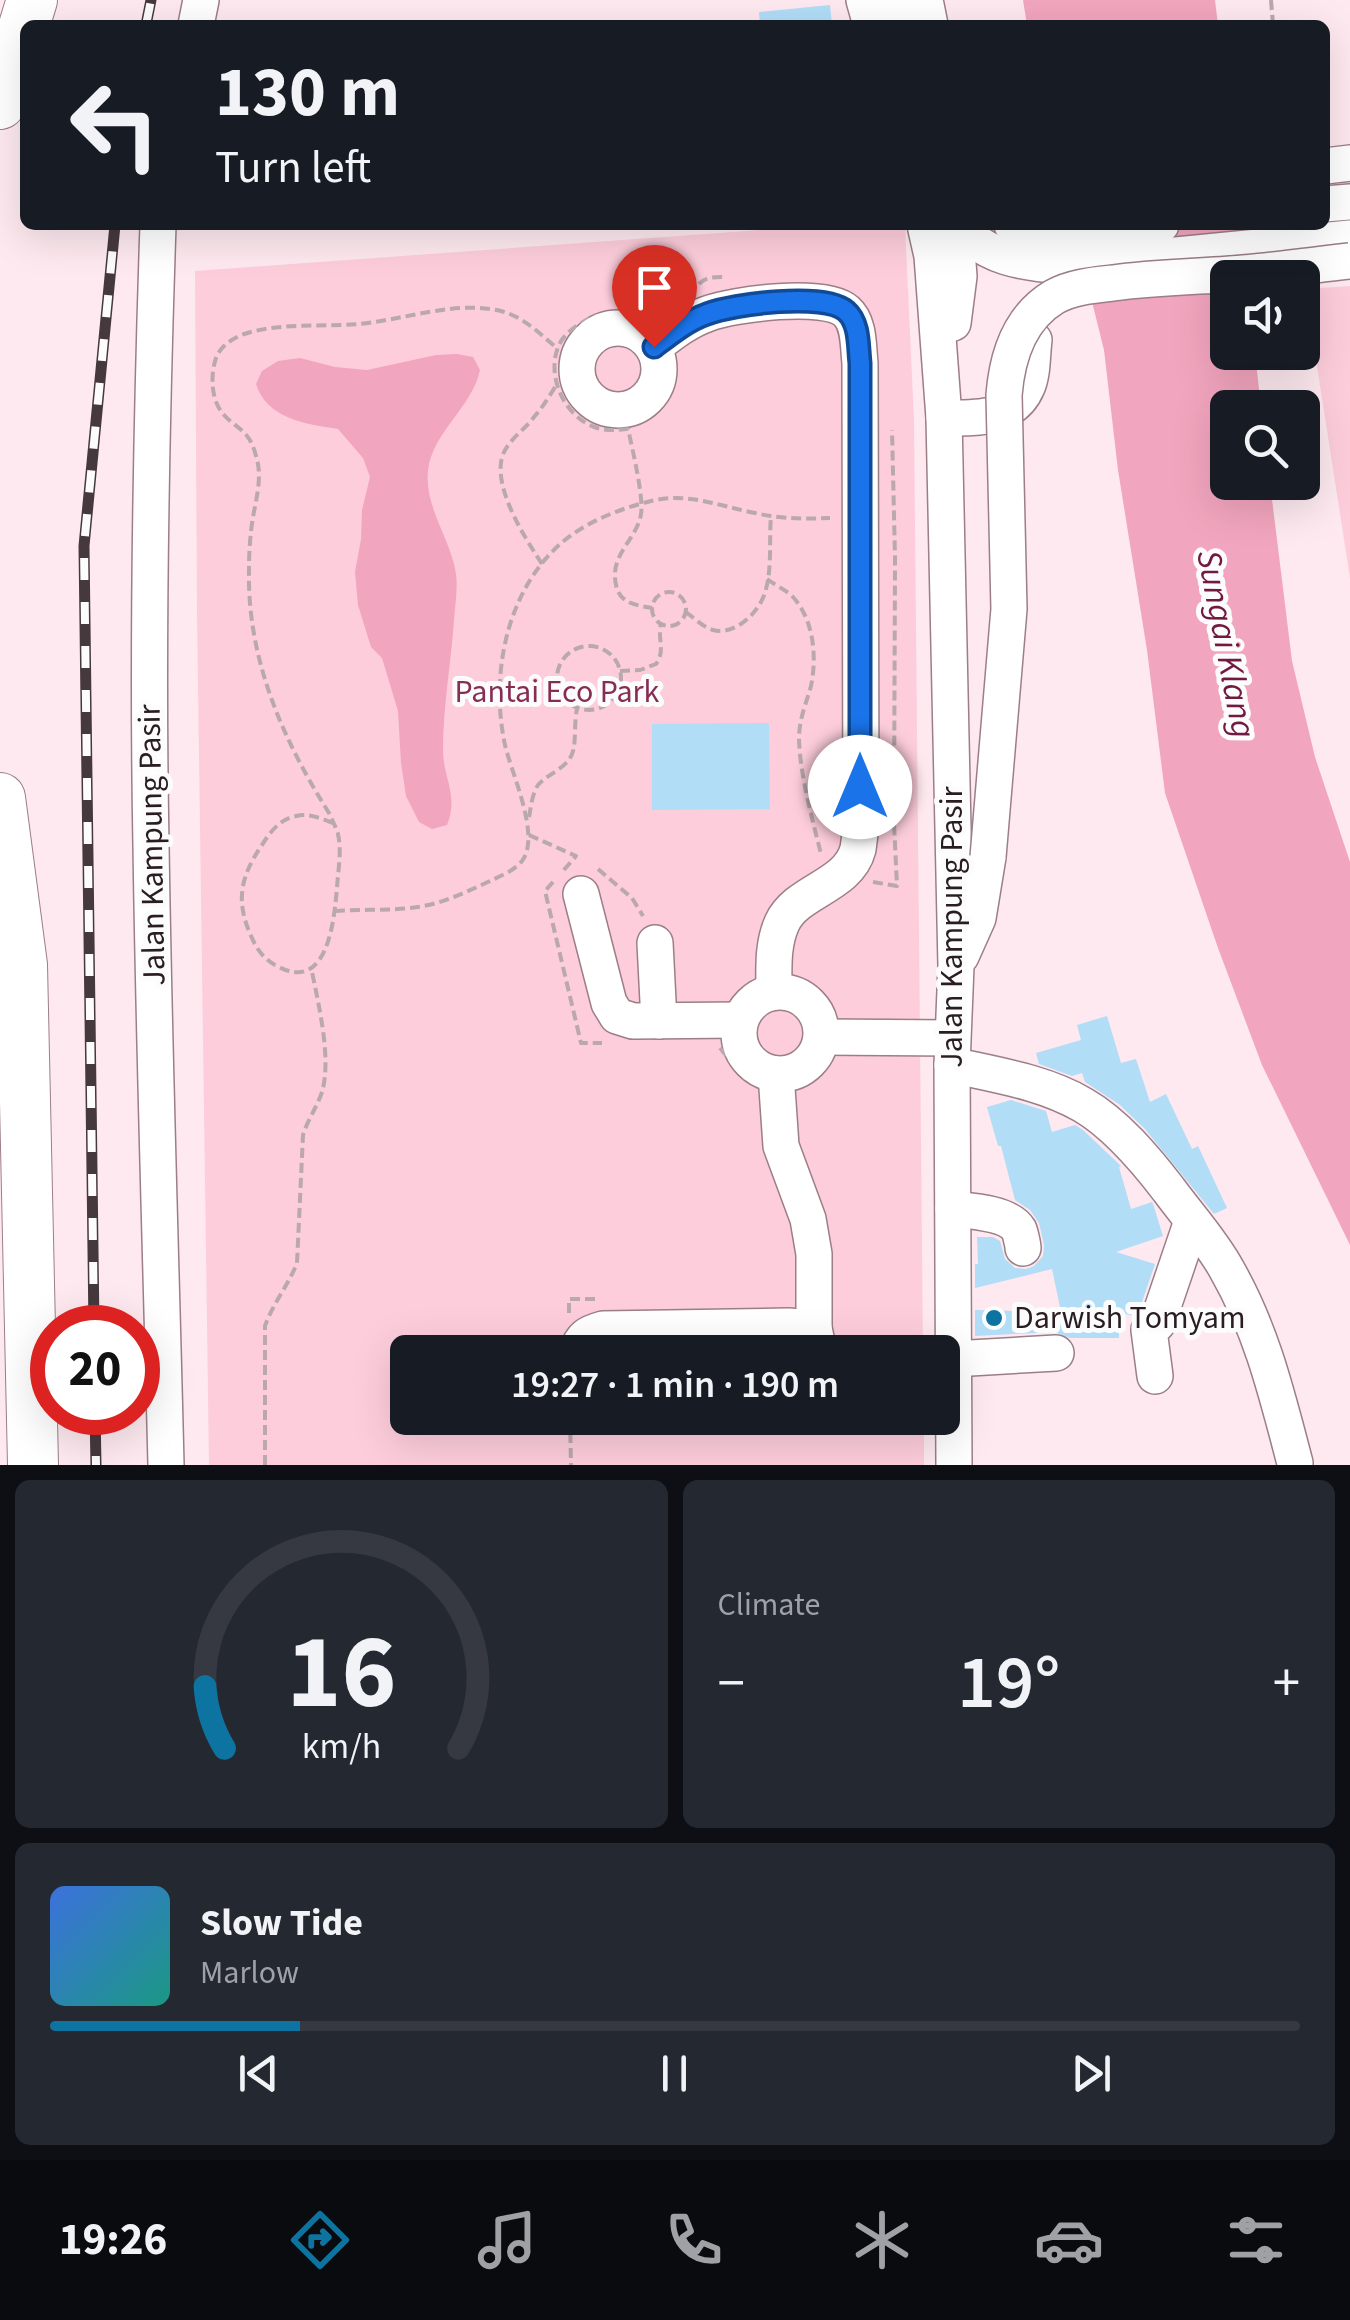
<!DOCTYPE html>
<meta charset="utf-8">
<style>
:root{--surface:#171b24;--page:#242831;--text:#f1f3f6;--muted:#9ea1a6;--line:#363941;--accent:#0d73a0}
body{margin:0;font-family:"Source Sans 3",sans-serif;background:var(--page);color:var(--text);height:100vh;display:flex;flex-direction:column;font-size:38px;white-space:nowrap}
*{box-sizing:border-box;margin:0}
p{font-size:32px;color:var(--muted)}
.icon{flex:none;width:55px;height:55px;fill:none;stroke:currentColor;stroke-width:2;stroke-linecap:round;stroke-linejoin:round}
.map{position:relative;height:1465px;overflow:hidden}
.drawer{display:flex;flex-direction:column;gap:15px;padding:15px;background:#0d0f14;flex:1}
.drawer>*{flex:none}
.guide{position:absolute;left:20px;top:20px;width:1310px;height:210px;border-radius:15px;box-shadow:0 10px 40px #0002;background:#171b24;color:var(--text);overflow:hidden}
.controls{position:absolute;left:1210px;top:260px;display:grid;gap:20px}
.controls a{display:grid;place-items:center;width:110px;height:110px;border-radius:15px;background:var(--surface);box-shadow:0 10px 40px #0002;font-size:50px}
.speed{position:absolute;left:30px;top:1305px;display:flex;gap:20px;font-size:50px;font-weight:700;text-align:center}
.speed>*{display:grid;place-content:center;width:130px;height:130px;border-radius:50%;background:var(--surface);box-shadow:0 10px 40px #0002;line-height:1}
.speed .limit{border:15px solid #d22;background:#fff;color:#111}
.pin{position:absolute;display:grid;place-items:center;width:85px;height:85px;color:#fff;margin:-102px -42px;border-radius:50% 50% 50% 0;rotate:-45deg;box-shadow:0 0 10px #0007}
.pin .icon{rotate:45deg}
.me{position:absolute;width:110px;margin:-55px;rotate:0deg;stroke-linejoin:round;filter:drop-shadow(0 0 8px #0008)}
.turn{display:flex;align-items:center;gap:35px;height:210px;padding:0 30px;font-size:45px}
.turn .icon{width:130px;height:130px;stroke-width:2.5}
.turn b{display:block;font-size:70px;line-height:85px}
.big{font-size:75px;font-weight:600;line-height:1.1}
.drawer .widget{flex:1;display:flex;flex-direction:column;justify-content:center;gap:15px;min-width:0;padding:0 35px;border-radius:15px;background:var(--page)}
.drawer .dial{align-items:center;gap:0}
.dial svg{height:260px;overflow:visible;fill:none;stroke:var(--line);stroke-width:7;stroke-linecap:round;text-anchor:middle}
.dial text{fill:var(--text);stroke:none}
.song{display:flex;align-items:center;gap:30px}
.cover{width:120px;height:120px;border-radius:15px;background:linear-gradient(135deg,hsl(220 70% 55%),hsl(170 70% 35%))}
.played{height:10px;border-radius:5px;background:linear-gradient(90deg,var(--accent) 20%,var(--line) 20%)}
.keys{display:flex;justify-content:space-around;direction:ltr}
.heat{display:flex;justify-content:space-between;align-items:center;font-size:55px;direction:ltr}
.drawer .tiles{flex:1;display:grid;gap:15px;grid-template-columns:1fr 1fr}
.widget:last-child{grid-column:span 2}
.trip{position:absolute;left:390px;top:1335px;width:570px;height:100px;border-radius:15px;background:var(--surface);box-shadow:0 10px 40px #0002;font-weight:600;line-height:100px;text-align:center}
.tabs{display:flex;height:160px;justify-content:space-around;align-items:center;background:#090b0e;color:var(--muted)}
.tabs .icon{width:70px;height:70px}
.tabs .selected{color:var(--accent)}
.tabs b{font-size:45px;color:var(--text)}
.map>svg:first-child{display:block}
</style>
<div class="map">
<svg width="1350" height="1465" viewBox="0 0 1350 1465">
<rect width="100%" height="100%" fill="#fde9ef"/>
<g fill="#fdcddb">
<polygon points="830,225 905,225 914,420 923,1352 408,1352 408,1418 924,1418 924,1465 209,1465 197,612 195,271"/>
<polygon points="1350,286 1350,578 1305,289"/>
</g>
<g fill="#f2a5be">
<polygon points="1023,0 1215,0 1218,25 1027,25"/>
<polygon points="1073,225 1242,225 1248,277 1228,278 1228,352 1255,353 1261,407 1228,408 1228,482 1270,483 1292,661 1315,757 1350,862 1350,1245 1262,1065 1218,948 1165,793 1147,650 1118,470 1104,350"/>
<path d="M457 354 473 357 480 370C472 408 432 432 428 471 424 507 451 539 456 574 458 588 455 605 454 620 451 663 443 707 443 750 443 778 459 796 447 825L432 829 419 822 406 796 401 763 398 711 382 658 371 647 358 605 355 572 361 539 362 510 370 477 363 458 338 429C306 424 267 419 256 384L262 371 278 361 300 358 335 367 367 370 436 355Z"/>
</g>
<g fill="#b1ddf7">
<polygon points="830,5 832,25 760,25 759,12"/>
<polygon points="769,723 770,809 652,810 652,724"/>
<polygon points="1107,1016 1121,1063 1136,1059 1150,1102 1166,1094 1192,1149 1198,1146 1227,1208 1214,1214 1145,1129 1120,1105 1085,1082 1082,1073 1072,1076 1039,1064 1036,1053 1081,1040 1077,1025"/>
<polygon points="1011,1100 1046,1111 1052,1132 1075,1125 1083,1130 1121,1166 1119,1167 1131,1209 1152,1202 1153,1204 1163,1236 1116,1252 1155,1264 1139,1311 1133,1316 1119,1312 1119,1338 1070,1338 1055,1332 975,1336 975,1310 1061,1312 1052,1269 975,1288 975,1264 978,1264 977,1237 993,1237 1000,1241 1005,1259 1015,1268 1026,1269 1034,1266 1043,1256 1044,1245 1039,1223 1030,1210 1015,1200 1001,1146 998,1146 987,1107"/>
</g>
<g fill="none" stroke-linecap="round" stroke-linejoin="round">
<defs>
<g id="minor">
<polyline points="864,0 871,25"/>
<polyline points="895,0 901,25"/>
<polyline points="925,0 930,25"/>
<polyline points="196,25 201,0"/>
<polyline points="1325,166 1350,163"/>
<polyline points="1325,204 1350,202"/>
<path d="M158 225C151 432 147 638 151 845 154 1052 161 1258 166 1465"/>
<polyline points="925,225 932,256 944,418 956,966 952,1065 954,1465"/>
<path d="M959 225C984 258 1024 263 1063 266L1350 238"/>
<polyline points="1012,225 1045,235 1079,236 1161,225"/>
<polyline points="953,323 959,276 955,225"/>
<circle cx="618" cy="369" r="41"/>
<path d="M654 347C671 334 687 321 707 314 733 304 825 292 846 311 860 323 858 347 860 363L861 826C860 833 859 842 858 849 848 887 797 890 782 923 772 945 774 970 774 992"/>
<path d="M944 418C975 418 1013 420 1027 387 1033 374 1032 355 1034 340"/>
<polyline points="581,894 609,1003 617,1016 633,1021 740,1020"/>
<polyline points="655,943 659,1021"/>
<polyline points="961,956 978,918 988,857"/>
<circle cx="780" cy="1033" r="41"/>
<polyline points="822,1037 952,1038"/>
<path d="M952 1065C996 1075 1044 1082 1083 1105 1116 1124 1146 1160 1169 1190 1188 1216 1212 1242 1227 1270 1262 1331 1277 1395 1295 1463"/>
<polyline points="776,1074 781,1146 808,1219 814,1254 814,1328 819,1352"/>
<path d="M953 1209C971 1211 1009 1213 1019 1230 1020 1232 1023 1245 1023 1248"/>
<path d="M577 1352C581 1337 588 1333 603 1329L788 1326 814 1328"/>
<polyline points="953,1359 1056,1353"/>
<polyline points="1155,1376 1149,1330 1157,1324 1192,1221"/>
</g>
<g id="highway">
<polyline points="0,104 32,0"/>
<polyline points="0,798 22,965 33,1465"/>
</g>
</defs>
<use href="#minor" stroke="#9c7e87" stroke-width="38"/>
<use href="#highway" stroke="#9c7e87" stroke-width="52"/>
<g stroke="#b9a8ad" stroke-width="4" stroke-dasharray="10 5" stroke-linecap="butt">
<polyline points="1271,0 1273,25"/>
<path d="M699 284C706 276 717 277 727 277"/>
<path d="M649 312C628 315 606 310 587 320 576 325 564 334 559 345 545 376 565 418 597 428 608 431 617 430 628 429 632 447 644 498 641 514 637 540 609 554 616 585 620 604 636 605 652 608"/>
<path d="M542 564C525 538 485 477 507 447 514 436 526 428 534 417 543 407 550 395 557 384"/>
<path d="M767 579C775 585 786 590 793 597 814 620 817 657 811 686 806 704 799 719 799 739 800 775 812 818 821 854"/>
<circle cx="669" cy="609" r="17"/>
<path d="M686 612C694 618 703 627 713 630 736 636 761 611 766 589 772 567 769 540 771 516"/>
<circle cx="589" cy="678" r="32"/>
<path d="M620 671 640 670 656 664C666 650 657 639 661 624"/>
<path d="M529 817C531 807 532 794 538 785 548 773 569 768 573 751 576 742 574 722 577 709"/>
<path d="M333 823C320 818 309 813 296 816 280 819 270 832 262 845 240 877 235 902 252 938 257 950 265 960 277 966 328 994 334 920 337 888 338 870 342 852 338 834 336 827 332 820 329 813 283 740 247 659 249 570 249 553 250 535 253 517 256 500 261 482 258 464 256 455 253 443 247 436 241 428 231 423 224 415 211 401 210 376 216 358 221 344 238 335 251 332 285 323 323 327 358 324 404 320 455 300 501 311 524 317 540 334 558 349"/>
<polyline points="529,835 576,856 563,871"/>
<polyline points="598,869 632,898 643,916"/>
<polyline points="553,882 545,891 581,1043 602,1043"/>
<polyline points="873,882 897,886 894,823 895,558 892,430"/>
<path d="M335 911C362 909 392 911 418 907 444 903 466 892 490 881 500 876 514 871 522 861 541 836 512 775 505 745 491 680 504 602 551 553 577 525 615 510 651 501 688 492 719 506 755 513 781 519 804 519 830 518"/>
<polyline points="720,1048 746,1079"/>
<polyline points="569,1313 569,1299 595,1299"/>
<polyline points="570,1418 571,1465"/>
<path d="M265 1465V1326C273 1303 288 1286 297 1263L303 1135C308 1119 317 1107 322 1092 332 1058 318 1002 311 967"/>
</g>
<use href="#minor" stroke="#fff" stroke-width="35"/>
<use href="#highway" stroke="#fff" stroke-width="50"/>
<defs>
<g id="rail">
<polyline points="146,25 151,0"/>
<polyline points="94,1328 84,546 115,225"/>
<polyline points="95,1412 96,1465"/>
</g>
</defs>
<use href="#rail" stroke="#46393d" stroke-width="11"/>
<use href="#rail" stroke="#fcfcfc" stroke-width="8" stroke-dasharray="22" stroke-linecap="butt"/>
<defs>
<path id="minor-bridge" d="M988 857 1009 609 1004 395C1007 358 1019 318 1054 297 1071 287 1094 285 1113 283 1157 277 1200 277 1243 273 1279 270 1314 265 1350 261"/>
</defs>
<use href="#minor-bridge" stroke="#9c7e87" stroke-width="38" stroke-linecap="butt"/>
<use href="#minor-bridge" stroke="#fff" stroke-width="35"/>
</g>
<g fill="none" stroke-linecap="round" stroke-linejoin="round">
<defs>
<path id="route" d="M654 347C671 334 687 321 707 314 733 304 825 292 846 311 860 323 858 347 860 363V787"/>
</defs>
<use href="#route" stroke="#114b97" stroke-width="25"/>
<use href="#route" stroke="#1a73e8" stroke-width="18"/>
</g>
<circle fill="#0d73a0" stroke="#fcfcfc" stroke-width="4" cx="994" cy="1318" r="10"/>
<g text-anchor="middle" dominant-baseline="central" stroke-width="10" stroke-linejoin="round" paint-order="stroke">
<g font-size="32" fill="#862d52" stroke="#fcfcfc">
<text x="557" y="692">Pantai Eco Park</text>
</g>
<g font-size="32" fill="#291d21" stroke="#fcfcfc">
<text transform="translate(152 845) rotate(-91)">Jalan Kampung Pasir</text>
<text transform="translate(952 927) rotate(-90)">Jalan Kampung Pasir</text>
</g>
<g font-size="32" fill="#291d21" stroke="#fcfcfc" text-anchor="start">
<text x="1014" y="1318">Darwish Tomyam</text>
</g>
<g font-size="35" font-style="italic" fill="#721941" stroke="#fcfcfc">
<text transform="translate(1226 644) rotate(79)">Sungai Klang</text>
</g>
</g>
</svg>
<div class="controls">
<a><svg class="icon" aria-label="sound" viewBox="0 0 24 24"><path d="M4 9h4l5-4v14l-5-4H4zM17 9q2 3 0 6"/></svg></a>
<a><svg class="icon" aria-label="search" viewBox="0 0 24 24"><circle cx="10" cy="10" r="6"/><path d="M15 15l6 6"/></svg></a>
</div>
<div class="speed"><div class="limit">20</div></div>
<div class="pin" style="left:654px;top:347px;background:#d93025"><svg class="icon" aria-label="arrive" viewBox="0 0 24 24"><path d="M6 21V4h12l-3 4 3 4H6"/></svg></div>
<svg class="me" style="left:860px;top:787px" viewBox="-20 -20 40 40"><circle r="19" fill="#fff"/><path d="M0-13L10 11 0 6-10 11z" fill="#1a73e8"/></svg>
<div class="trip">19:27 · 1 min · 190 m</div>
<div class="guide">
<div class="turn"><svg class="icon" aria-label="left" viewBox="0 0 24 24"><path d="M17 20v-9H6M10 6l-5 5 5 5"/></svg><div><b>130 m</b>Turn left</div></div>
</div>
</div>
<section class="drawer">
<div class="tiles">
<div class="widget dial"><svg viewBox="0 0 100 80">
<path d="M14 69A42 42 0 1 1 86 69"/>
<path d="M14 69A42 42 0 0 1 8 50" stroke="#0d73a0"/>
<text x="50" y="56" font-size="32" font-weight="700">16</text>
<text x="50" y="72" font-size="11">km/h</text>
</svg></div>
<div class="widget"><p>Climate</p>
<div class="heat"><a>−</a><b class="big">19°</b><a>+</a></div>
</div>
<div class="widget">
<div class="song"><i class="cover"></i><div><b>Slow Tide</b><p>Marlow</p></div></div>
<div class="played"></div>
<div class="keys"><svg class="icon" aria-label="previous" viewBox="0 0 24 24"><path d="M18 5L8 12l10 7zM5 5v14"/></svg><svg class="icon" aria-label="pause" viewBox="0 0 24 24"><path d="M8 5v14M16 5v14"/></svg><svg class="icon" aria-label="next" viewBox="0 0 24 24"><path d="M6 5l10 7-10 7zM19 5v14"/></svg></div>
</div>
</div>
</section>
<nav class="tabs">
<b>19:26</b>
<svg class="icon selected" aria-label="directions" viewBox="0 0 24 24"><path d="M12 3l9 9-9 9-9-9zM9 14v-3h6M13 9l2 2-2 2"/></svg>
<svg class="icon" aria-label="music" viewBox="0 0 24 24"><path d="M9 18V5l10-2v13"/><circle cx="6" cy="18" r="3"/><circle cx="16" cy="16" r="3"/></svg>
<svg class="icon" aria-label="phone" viewBox="0 0 24 24"><path d="M5 4h4l2 5-3 2q2 4 5 5l2-3 5 2v4C11 20 4 13 5 4z"/></svg>
<svg class="icon" aria-label="climate" viewBox="0 0 24 24"><path d="M12 3v18M4 7l16 10M4 17L20 7"/></svg>
<svg class="icon" aria-label="car" viewBox="0 0 24 24"><path d="M5 17H2v-5l4-1 3-4h7l3 4 3 1v5h-3M9 17h6M6 11h13"/><circle cx="7" cy="17" r="2"/><circle cx="17" cy="17" r="2"/></svg>
<svg class="icon" aria-label="filters" viewBox="0 0 24 24"><path d="M4 7h16M4 17h16"/><circle cx="9" cy="7" r="2"/><circle cx="15" cy="17" r="2"/></svg>
</nav>
